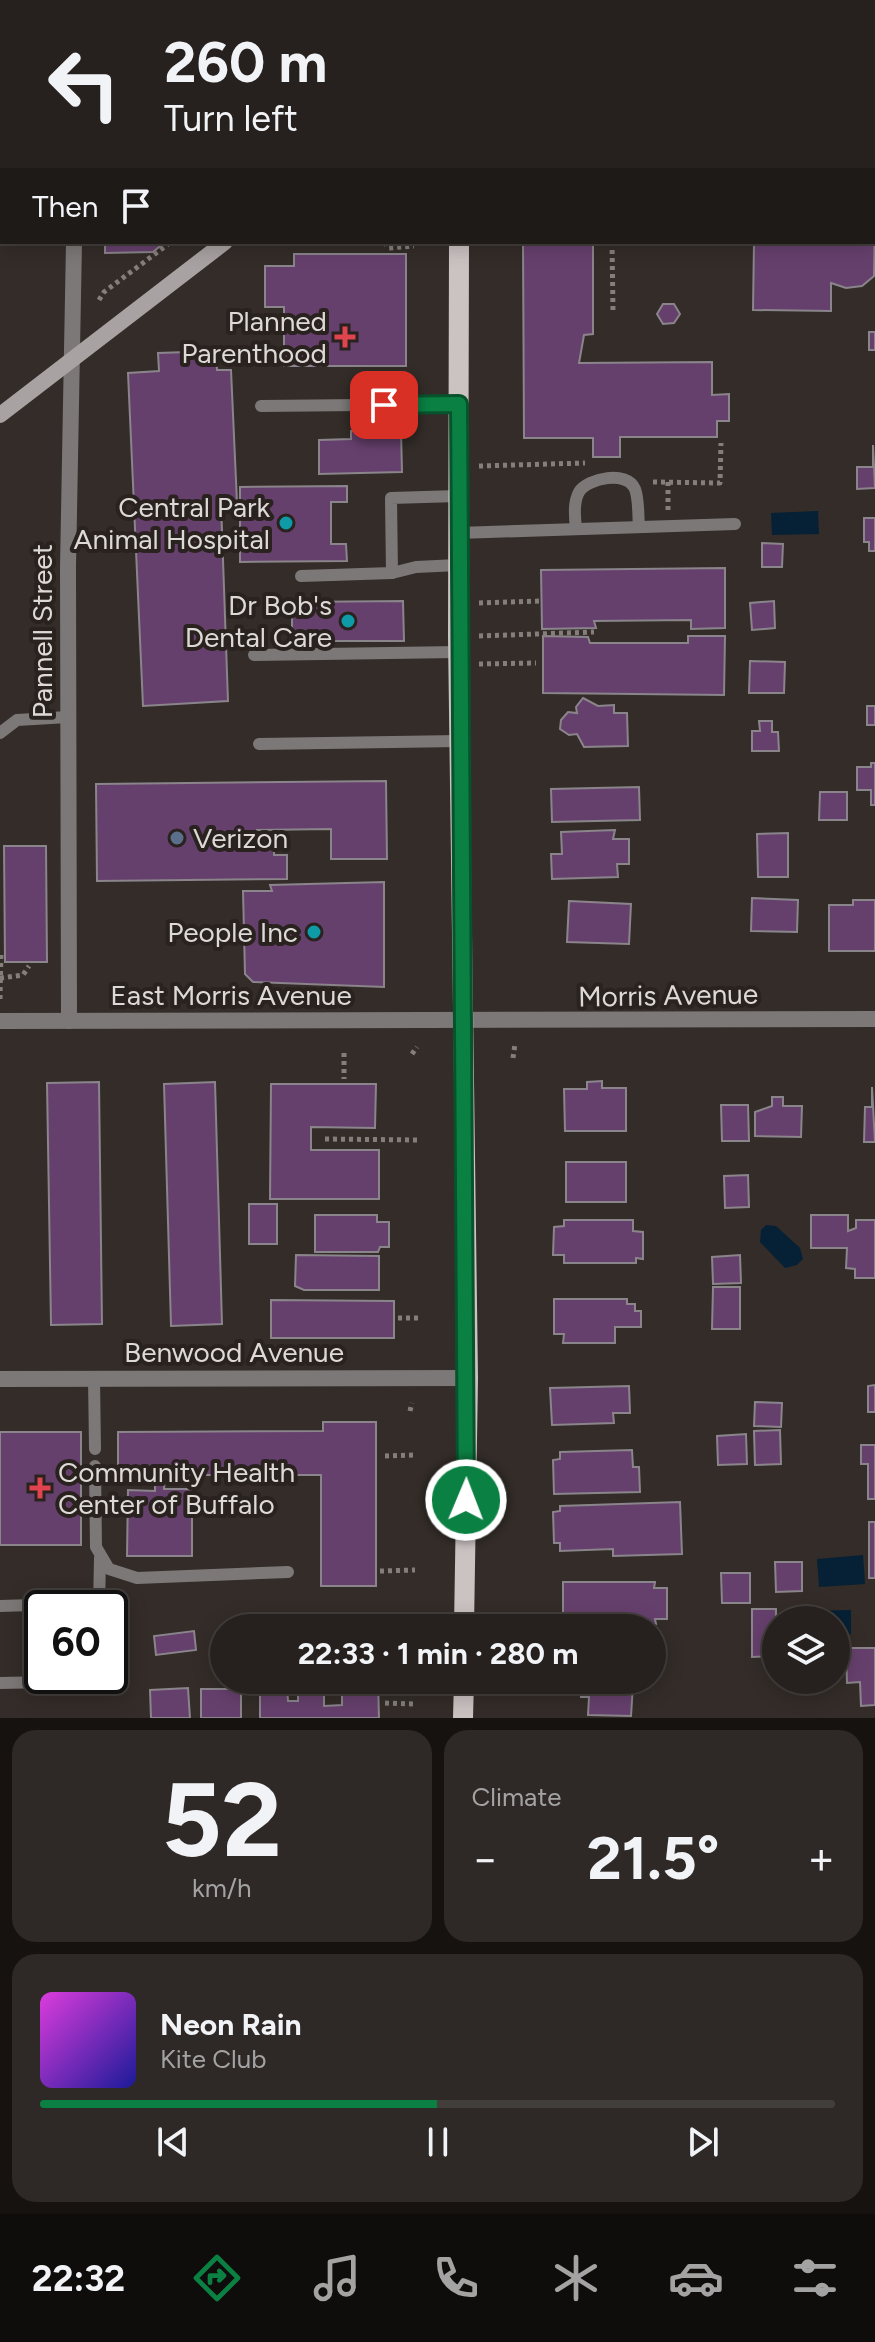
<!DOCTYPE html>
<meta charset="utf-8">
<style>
:root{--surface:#26211e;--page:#2e2927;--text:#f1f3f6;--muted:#a4a3a4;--line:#423e3c;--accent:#0b8043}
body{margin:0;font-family:Figtree,sans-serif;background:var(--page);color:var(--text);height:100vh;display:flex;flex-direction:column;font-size:30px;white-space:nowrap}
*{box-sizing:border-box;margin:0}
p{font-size:26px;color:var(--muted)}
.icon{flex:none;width:44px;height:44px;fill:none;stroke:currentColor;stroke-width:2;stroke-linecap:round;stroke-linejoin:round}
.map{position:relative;height:1718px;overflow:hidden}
.sheet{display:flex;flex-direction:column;gap:12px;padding:12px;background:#151210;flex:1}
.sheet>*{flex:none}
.hud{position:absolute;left:0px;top:0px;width:876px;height:244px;box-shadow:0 4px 20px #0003,0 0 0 2px var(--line);background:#26211e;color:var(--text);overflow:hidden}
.buttons{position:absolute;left:762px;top:1606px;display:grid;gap:16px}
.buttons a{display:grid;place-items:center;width:88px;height:88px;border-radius:50%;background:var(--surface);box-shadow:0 4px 20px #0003,0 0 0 2px var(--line);font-size:40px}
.speed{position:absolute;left:24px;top:1590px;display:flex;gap:16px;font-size:40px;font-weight:700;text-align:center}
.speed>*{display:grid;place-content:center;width:104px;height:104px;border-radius:50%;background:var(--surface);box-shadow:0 4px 20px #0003,0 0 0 2px var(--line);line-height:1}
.speed .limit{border:4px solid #111;border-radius:12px;background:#fff;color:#111}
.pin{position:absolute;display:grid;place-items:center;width:68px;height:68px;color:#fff;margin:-34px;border-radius:16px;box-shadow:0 4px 12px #0006}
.me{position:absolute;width:88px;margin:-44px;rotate:1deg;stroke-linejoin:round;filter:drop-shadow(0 0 6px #0008)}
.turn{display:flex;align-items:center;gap:28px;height:168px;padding:0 32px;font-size:36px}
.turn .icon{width:104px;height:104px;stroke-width:2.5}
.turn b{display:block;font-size:56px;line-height:68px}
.then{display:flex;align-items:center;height:76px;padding:0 32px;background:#0003;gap:16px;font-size:30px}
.big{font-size:60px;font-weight:700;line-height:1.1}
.sheet .card{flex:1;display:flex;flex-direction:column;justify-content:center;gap:12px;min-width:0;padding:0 28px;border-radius:24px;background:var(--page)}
.sheet .dial{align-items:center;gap:0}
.dial b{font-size:104px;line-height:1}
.song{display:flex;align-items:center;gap:24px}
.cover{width:96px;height:96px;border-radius:12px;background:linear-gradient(135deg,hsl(300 70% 55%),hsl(240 70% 35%))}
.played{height:8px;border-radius:4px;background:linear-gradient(90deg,var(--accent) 50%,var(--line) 50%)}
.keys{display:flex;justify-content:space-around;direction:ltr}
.heat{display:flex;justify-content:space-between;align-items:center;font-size:44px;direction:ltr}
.sheet .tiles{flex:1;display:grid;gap:12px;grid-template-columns:1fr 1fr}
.card:last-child{grid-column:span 2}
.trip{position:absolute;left:210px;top:1614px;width:456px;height:80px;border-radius:40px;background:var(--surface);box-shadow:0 4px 20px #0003,0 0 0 2px var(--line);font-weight:700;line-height:80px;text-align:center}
.menu{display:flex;height:128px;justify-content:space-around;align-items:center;background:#0f0d0c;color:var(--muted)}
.menu .icon{width:56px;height:56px}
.menu .current{color:var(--accent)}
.menu b{font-size:36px;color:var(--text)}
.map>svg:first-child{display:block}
</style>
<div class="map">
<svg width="875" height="1718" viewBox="0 0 875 1718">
<rect width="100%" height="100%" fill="#332c28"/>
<g fill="#062035">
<polygon points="818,511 819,534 772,535 771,513"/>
<polygon points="766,1225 776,1226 800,1248 803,1259 797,1265 785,1268 760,1242 761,1230"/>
<polygon points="863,1555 865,1584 819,1587 817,1559"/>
<polygon points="851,1610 851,1634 836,1634 836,1620 803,1620 803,1611"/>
</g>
<g fill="#66406d" stroke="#8a848b" stroke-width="2">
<polygon points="0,0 49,0 49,2 2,2 0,26"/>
<rect x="183" y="0" width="52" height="2"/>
<polygon points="748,0 810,0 746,2"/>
<polygon points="875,221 874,276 862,286 846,288 831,283 831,311 753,310 754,242 874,242"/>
<polygon points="105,242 165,242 153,252 105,253"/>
<polygon points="523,242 593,242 593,334 584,335 579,363 712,362 712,395 729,394 729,421 717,421 717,437 620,437 620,457 593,457 593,438 524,438"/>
<polygon points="294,254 406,254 406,366 284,366 284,307 265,307 265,266 294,266"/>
<polygon points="663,304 674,304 680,314 674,323 663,324 657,314"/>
<rect x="869" y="332" width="6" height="18"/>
<polygon points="216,351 217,370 231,370 237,502 221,503 228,701 143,706 128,373 159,371 158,353"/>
<polygon points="401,430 402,472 319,474 319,440 351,439 351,431"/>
<polygon points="873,445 875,488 857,489 857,467 873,467"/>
<polygon points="347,486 347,502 331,502 331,544 346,544 347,561 240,562 240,487"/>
<polygon points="864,518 875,518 875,551 869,551 869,542 864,542"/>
<polygon points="762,543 783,544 782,567 762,567"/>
<polygon points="725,568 725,628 691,629 691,620 594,621 596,628 542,629 541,570"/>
<polygon points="403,601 404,641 292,641 292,602"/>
<polygon points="774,601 775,628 752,630 750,603"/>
<polygon points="543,636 588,637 590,643 688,643 688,636 725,636 724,695 543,693"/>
<polygon points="750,661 785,662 784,693 749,693"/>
<polygon points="583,698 598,706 614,705 614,713 627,713 628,746 584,747 577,734 569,735 560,729 561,720 568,712 577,713 576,707"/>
<rect x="867" y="706" width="8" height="19"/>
<polygon points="759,721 772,721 772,732 778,732 779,751 752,751 752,731 760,731"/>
<polygon points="871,763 875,763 875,805 871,805 871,790 857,790 857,767 871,767"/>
<polygon points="386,781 387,859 331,859 331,829 257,830 257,847 274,847 274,855 287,855 287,879 97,881 96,784"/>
<polygon points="639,787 640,820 552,822 551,789"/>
<polygon points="820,792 847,792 847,820 819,820"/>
<polygon points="615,830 613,839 629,839 629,864 617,864 618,877 552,879 551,854 562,854 561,832"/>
<polygon points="788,833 788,877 758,877 757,834"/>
<polygon points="4,846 46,846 47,962 5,962"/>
<polygon points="384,882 384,987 253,982 245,974 243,891 272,891 270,885"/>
<polygon points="752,898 798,900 797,932 751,931"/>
<polygon points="853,900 875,900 875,951 829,951 829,905 853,905"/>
<polygon points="569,901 631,904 629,944 567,942"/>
<polygon points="602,1081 602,1088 626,1088 626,1131 565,1131 564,1089 587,1089 587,1082"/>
<polygon points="99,1082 102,1324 51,1325 47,1083"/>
<polygon points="215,1082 222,1324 171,1326 164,1084"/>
<polygon points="271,1084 376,1084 375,1128 311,1127 311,1150 379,1150 379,1199 270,1199"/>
<polygon points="872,1087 875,1142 864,1142 865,1107 872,1107"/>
<polygon points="772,1097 783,1097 783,1106 802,1106 801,1137 755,1136 755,1112 772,1106"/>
<polygon points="721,1105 748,1105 749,1141 722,1141"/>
<rect x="566" y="1162" width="60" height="40"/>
<polygon points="748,1175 749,1207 725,1208 724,1176"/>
<rect x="249" y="1204" width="28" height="40"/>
<polygon points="315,1215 377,1215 377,1222 389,1222 389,1247 380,1247 378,1252 315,1252"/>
<polygon points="811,1215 848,1215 848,1231 856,1228 856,1220 875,1220 875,1278 855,1278 855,1269 846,1268 847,1248 811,1248"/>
<polygon points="564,1220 633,1220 633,1231 643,1232 643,1259 636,1258 636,1263 564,1263 564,1255 553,1255 554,1227 564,1226"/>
<polygon points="296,1255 379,1256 379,1290 304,1290 295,1286"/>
<polygon points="740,1255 741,1283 713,1284 712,1257"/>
<polygon points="713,1287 740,1287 740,1329 712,1329"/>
<polygon points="554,1299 627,1299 627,1304 635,1304 635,1311 641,1311 641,1327 615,1327 615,1343 563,1343 564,1334 554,1334"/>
<polygon points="271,1300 394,1301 394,1338 271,1338"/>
<polygon points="875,1385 875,1412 868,1412 868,1386"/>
<polygon points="629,1386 630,1413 613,1413 614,1423 552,1425 550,1388"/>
<polygon points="755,1402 782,1403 781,1427 754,1426"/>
<polygon points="323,1422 376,1422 376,1586 321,1586 321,1475 165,1475 164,1489 192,1489 192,1556 127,1556 128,1490 155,1491 155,1474 118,1474 118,1432 323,1431"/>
<polygon points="780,1430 781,1464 755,1465 754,1431"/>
<rect x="0" y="1432" width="81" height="113"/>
<polygon points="746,1434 747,1464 718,1465 717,1436"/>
<polygon points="861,1445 875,1445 875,1499 868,1499 868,1464 861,1464"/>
<polygon points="632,1450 633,1467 639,1467 640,1492 554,1494 553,1460 560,1459 560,1452"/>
<polygon points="680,1502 682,1554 613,1556 613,1549 560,1551 560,1543 554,1543 553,1512 560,1511 560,1506"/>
<rect x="869" y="1522" width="6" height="56"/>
<polygon points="775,1562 802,1562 802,1591 776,1592"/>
<polygon points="721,1573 750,1573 750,1603 722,1603"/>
<polygon points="563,1582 655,1582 654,1588 667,1588 667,1619 655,1619 656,1624 563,1624"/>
<polygon points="752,1609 776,1609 776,1656 752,1657"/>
<polygon points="377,1621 378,1628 265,1628 265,1623"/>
<polygon points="194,1631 196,1650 156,1655 154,1636"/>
<polygon points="652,1647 661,1648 660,1674 652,1674"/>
<polygon points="846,1648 875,1648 875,1705 861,1706 860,1682 847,1683"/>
<polygon points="342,1680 378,1680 379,1718 260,1718 260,1687 287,1687 288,1701 298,1701 298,1689 324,1688 324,1706 342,1705"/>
<polygon points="565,1680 625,1680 625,1685 633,1685 631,1716 588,1715 589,1697 581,1697 581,1687 565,1687"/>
<polygon points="188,1688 190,1718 151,1718 150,1690"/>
<rect x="201" y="1689" width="40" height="29"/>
</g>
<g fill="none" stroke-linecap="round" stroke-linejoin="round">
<g stroke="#847f7b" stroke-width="5" stroke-dasharray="4 4" stroke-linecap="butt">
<polyline points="384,242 389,248 414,246"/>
<polyline points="612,242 613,311"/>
<polyline points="99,300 104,292 171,242"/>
<polyline points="479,466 585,463"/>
<polyline points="653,482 720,483 721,443"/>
<polyline points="668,482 668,510"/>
<polyline points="479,603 539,601"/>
<polyline points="479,636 594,632"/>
<polyline points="479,664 536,663"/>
<polyline points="0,978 23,975 29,966"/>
<polyline points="0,999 1,951"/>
<polyline points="344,1053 344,1079"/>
<polyline points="412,1054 417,1047"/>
<polyline points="513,1058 515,1044"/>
<polyline points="325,1139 418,1140"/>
<polyline points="398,1318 418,1318"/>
<polyline points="410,1411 412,1403"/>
<polyline points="385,1456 416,1455"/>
<polyline points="380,1571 415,1570"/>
<polyline points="314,1616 414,1616"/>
<polyline points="385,1703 413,1704"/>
</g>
<g stroke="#7c7878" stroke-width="12">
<polyline points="128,0 128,2"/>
<polyline points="545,0 547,2"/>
<polyline points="261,406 459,404"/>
<path d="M576 529C575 517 573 503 579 492 588 478 627 470 635 489 639 499 638 516 639 527"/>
<polyline points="458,533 735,524"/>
<polyline points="392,573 391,498 458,496"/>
<polyline points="301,576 392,573 416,567 458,565"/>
<polyline points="254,655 458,652"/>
<polyline points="0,733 17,720 68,717"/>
<polyline points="259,744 459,741"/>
<polyline points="94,1378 95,1449"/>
<polyline points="95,1466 96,1547 109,1569 137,1578 288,1572"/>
<polyline points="0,1606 99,1603"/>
<polyline points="99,1608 100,1558"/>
<polyline points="0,1683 99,1681 99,1676"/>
</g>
<g stroke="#7c7878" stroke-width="16">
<polyline points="73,0 73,2"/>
<polyline points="0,1021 875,1019"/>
<polyline points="69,1021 68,567 74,242"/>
<polyline points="0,1379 468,1378"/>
</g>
<g stroke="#a9a2a2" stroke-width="16">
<polyline points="532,2 534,0"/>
<polyline points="0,415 225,242"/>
</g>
<g stroke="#cbc2c2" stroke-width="20">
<polyline points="459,2 459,0"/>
<polyline points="459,242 458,637 468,1378 464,1628"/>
<polyline points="463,1718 464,1680"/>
</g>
</g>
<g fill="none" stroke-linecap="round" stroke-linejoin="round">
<defs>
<polyline id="route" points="384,405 459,404 466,1500"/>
</defs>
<use href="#route" stroke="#07532c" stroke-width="20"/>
<use href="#route" stroke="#0b8043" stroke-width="14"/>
</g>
<g fill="#e0444e" stroke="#29221e" stroke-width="3">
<path d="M341 325h8v8h8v8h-8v8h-8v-8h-8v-8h8z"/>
<path d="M36 1476h8v8h8v8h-8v8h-8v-8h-8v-8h8z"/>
</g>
<g fill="#0f9aa8" stroke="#29221e" stroke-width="3">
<circle cx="286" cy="523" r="8"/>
<circle cx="348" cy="621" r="8"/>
<circle cx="314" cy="932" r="8"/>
</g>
<circle fill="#5c6f8a" stroke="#29221e" stroke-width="3" cx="177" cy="838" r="8"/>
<g text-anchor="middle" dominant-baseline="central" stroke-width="8" stroke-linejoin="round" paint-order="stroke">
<g font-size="28" fill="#ddd9d6" stroke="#29221e" text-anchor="end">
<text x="327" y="321">Planned<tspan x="327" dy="32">Parenthood</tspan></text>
<text x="270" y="507">Central Park<tspan x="270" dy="32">Animal Hospital</tspan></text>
<text x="332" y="605">Dr Bob's<tspan x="332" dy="32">Dental Care</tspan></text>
<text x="193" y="838" text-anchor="start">Verizon</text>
<text x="298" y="932">People Inc</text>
<text x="58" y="1472" text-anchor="start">Community Health<tspan x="58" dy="32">Center of Buffalo</tspan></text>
</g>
<g font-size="28" fill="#ddd9d6" stroke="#29221e">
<text transform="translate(42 631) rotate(-90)">Pannell Street</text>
<text x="231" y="995">East Morris Avenue</text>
<text transform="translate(668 995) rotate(-1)">Morris Avenue</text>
<text x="234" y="1352">Benwood Avenue</text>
</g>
</g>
</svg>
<div class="buttons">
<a><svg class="icon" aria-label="layers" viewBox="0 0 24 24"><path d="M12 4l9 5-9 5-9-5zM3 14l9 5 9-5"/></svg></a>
</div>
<div class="speed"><div class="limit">60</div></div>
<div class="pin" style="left:384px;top:405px;background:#d93025"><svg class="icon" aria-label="arrive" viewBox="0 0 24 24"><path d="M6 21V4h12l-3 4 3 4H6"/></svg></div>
<svg class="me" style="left:466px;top:1500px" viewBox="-20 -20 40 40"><circle r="17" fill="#0b8043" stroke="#fff" stroke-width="3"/><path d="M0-11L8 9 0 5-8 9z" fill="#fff"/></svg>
<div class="trip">22:33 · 1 min · 280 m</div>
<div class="hud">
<div class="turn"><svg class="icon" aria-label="left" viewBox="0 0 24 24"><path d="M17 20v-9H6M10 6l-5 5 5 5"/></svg><div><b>260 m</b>Turn left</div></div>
<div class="then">Then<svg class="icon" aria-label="arrive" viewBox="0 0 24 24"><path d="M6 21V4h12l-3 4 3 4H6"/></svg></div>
</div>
</div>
<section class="sheet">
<div class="tiles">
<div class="card dial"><b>52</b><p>km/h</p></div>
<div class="card"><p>Climate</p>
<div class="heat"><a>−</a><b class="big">21.5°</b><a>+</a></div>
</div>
<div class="card">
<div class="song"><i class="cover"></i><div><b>Neon Rain</b><p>Kite Club</p></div></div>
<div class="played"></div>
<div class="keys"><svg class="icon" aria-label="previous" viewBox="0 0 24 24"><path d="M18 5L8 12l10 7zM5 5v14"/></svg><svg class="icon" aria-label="pause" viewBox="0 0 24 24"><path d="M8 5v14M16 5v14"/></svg><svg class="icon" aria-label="next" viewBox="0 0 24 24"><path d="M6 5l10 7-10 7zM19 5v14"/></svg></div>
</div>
</div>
</section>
<nav class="menu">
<b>22:32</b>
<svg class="icon current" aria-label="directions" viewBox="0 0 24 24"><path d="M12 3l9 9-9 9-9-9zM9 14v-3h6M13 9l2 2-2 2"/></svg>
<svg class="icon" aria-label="music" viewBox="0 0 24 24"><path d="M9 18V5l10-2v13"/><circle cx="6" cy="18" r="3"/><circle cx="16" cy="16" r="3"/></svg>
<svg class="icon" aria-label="phone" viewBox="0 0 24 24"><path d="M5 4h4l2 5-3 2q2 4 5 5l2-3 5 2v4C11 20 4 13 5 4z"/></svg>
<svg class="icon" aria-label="climate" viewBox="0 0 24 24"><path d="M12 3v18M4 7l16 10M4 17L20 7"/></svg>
<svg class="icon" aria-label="car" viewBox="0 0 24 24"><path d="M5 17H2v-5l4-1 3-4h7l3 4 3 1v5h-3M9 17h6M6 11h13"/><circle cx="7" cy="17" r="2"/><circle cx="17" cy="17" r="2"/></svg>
<svg class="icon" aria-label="filters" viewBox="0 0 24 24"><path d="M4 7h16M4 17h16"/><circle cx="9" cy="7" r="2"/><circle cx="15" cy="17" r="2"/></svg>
</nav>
